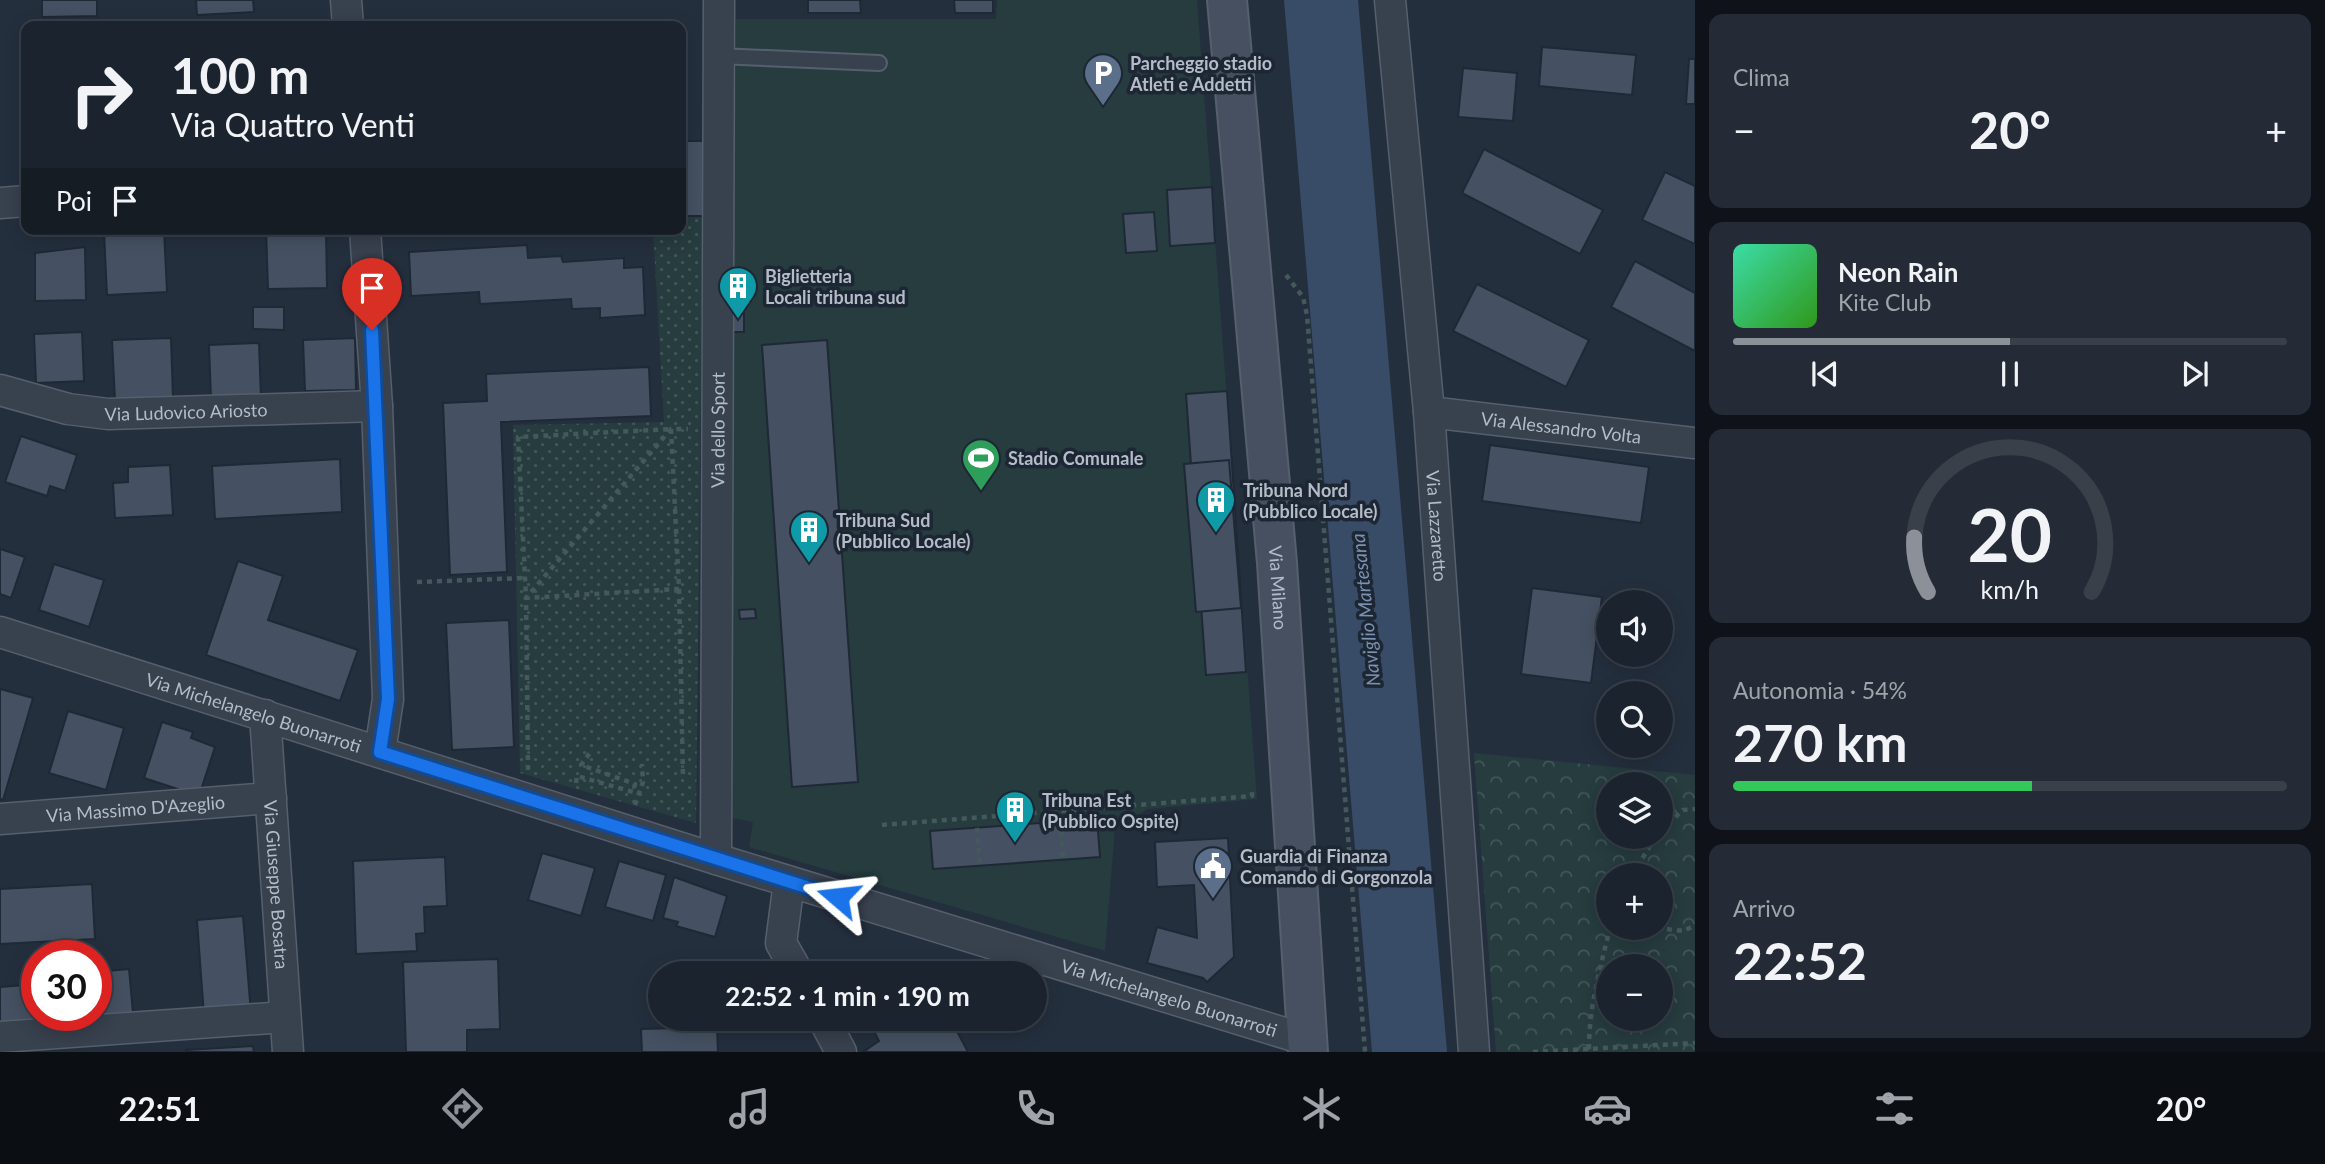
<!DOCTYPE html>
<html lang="it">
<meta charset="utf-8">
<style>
:root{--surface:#1b232e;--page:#242b36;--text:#f1f3f6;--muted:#a0a4aa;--line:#39404a;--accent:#8c9099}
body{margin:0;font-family:Lato,sans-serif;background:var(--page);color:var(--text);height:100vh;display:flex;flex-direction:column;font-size:26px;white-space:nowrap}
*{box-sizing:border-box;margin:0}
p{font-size:23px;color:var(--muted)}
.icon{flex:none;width:38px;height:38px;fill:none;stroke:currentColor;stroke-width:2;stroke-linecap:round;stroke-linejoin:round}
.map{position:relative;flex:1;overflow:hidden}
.details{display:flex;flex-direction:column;gap:14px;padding:14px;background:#0f1319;width:630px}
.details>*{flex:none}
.top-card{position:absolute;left:21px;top:21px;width:665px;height:214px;border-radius:14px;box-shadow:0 4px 18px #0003,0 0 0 2px var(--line);background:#1b232e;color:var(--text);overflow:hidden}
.tools{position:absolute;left:1596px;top:590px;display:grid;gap:14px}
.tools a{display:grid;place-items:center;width:77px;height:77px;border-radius:50%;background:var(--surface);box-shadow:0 4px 18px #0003,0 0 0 2px var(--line);font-size:35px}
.speed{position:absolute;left:21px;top:940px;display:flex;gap:14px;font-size:35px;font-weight:700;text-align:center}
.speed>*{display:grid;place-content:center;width:91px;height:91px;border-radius:50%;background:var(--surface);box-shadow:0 4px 18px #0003,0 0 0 2px var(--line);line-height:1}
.speed .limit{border:10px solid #d22;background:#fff;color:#111}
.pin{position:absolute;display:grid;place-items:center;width:60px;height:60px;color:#fff;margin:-72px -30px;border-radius:50% 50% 50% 0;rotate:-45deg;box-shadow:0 0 7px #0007}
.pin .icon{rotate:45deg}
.me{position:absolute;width:77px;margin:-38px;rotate:287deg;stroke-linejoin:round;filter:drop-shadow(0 0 5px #0008)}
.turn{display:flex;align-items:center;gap:24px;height:147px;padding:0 35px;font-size:32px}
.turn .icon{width:91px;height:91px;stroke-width:2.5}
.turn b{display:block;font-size:49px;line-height:60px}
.then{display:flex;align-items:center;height:66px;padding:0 35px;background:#0003;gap:14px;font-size:26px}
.big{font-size:52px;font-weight:700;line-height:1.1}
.details .card{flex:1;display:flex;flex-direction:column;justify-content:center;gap:10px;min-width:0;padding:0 24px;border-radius:14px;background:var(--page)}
.details .dial{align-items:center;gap:0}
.dial svg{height:182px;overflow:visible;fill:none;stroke:var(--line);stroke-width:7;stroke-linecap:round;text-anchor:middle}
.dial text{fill:var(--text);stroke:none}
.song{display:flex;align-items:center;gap:21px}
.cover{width:84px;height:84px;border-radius:10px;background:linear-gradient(135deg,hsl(160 70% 55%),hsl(110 70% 35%))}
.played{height:7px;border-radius:4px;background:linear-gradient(90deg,var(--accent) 50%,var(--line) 50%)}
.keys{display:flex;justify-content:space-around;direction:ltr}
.heat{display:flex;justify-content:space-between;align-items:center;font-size:38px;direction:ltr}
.charge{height:10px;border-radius:5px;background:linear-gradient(90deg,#34c759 54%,var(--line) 0)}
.trip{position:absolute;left:648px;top:961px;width:399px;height:70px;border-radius:35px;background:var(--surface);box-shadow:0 4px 18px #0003,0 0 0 2px var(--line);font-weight:700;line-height:70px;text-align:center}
.tabs{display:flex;height:112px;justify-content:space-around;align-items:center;background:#0b0e12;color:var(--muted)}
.tabs .icon{width:49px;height:49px}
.tabs .on{color:var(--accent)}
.tabs b{font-size:32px;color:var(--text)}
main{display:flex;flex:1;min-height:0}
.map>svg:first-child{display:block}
</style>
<main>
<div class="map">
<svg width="1695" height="1052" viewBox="0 0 1695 1052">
<defs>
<pattern id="forest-crowns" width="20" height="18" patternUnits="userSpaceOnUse" patternTransform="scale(1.75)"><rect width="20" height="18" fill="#263c3f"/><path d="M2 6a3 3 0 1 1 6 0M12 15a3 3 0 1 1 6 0" fill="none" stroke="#435659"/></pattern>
<pattern id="park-dots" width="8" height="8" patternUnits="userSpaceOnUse" patternTransform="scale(1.75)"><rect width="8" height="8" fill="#263c3f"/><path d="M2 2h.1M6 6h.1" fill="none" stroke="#435659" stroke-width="1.8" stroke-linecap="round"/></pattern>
</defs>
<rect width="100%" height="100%" fill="#242f3e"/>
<polygon fill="#263c3f" points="997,0 1197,0 1257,799 1148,809 1115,829 1105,951 749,847 753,822 727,817 736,19 996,19"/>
<path fill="url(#forest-crowns)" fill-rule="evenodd" d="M1474 753 1695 775V1052H1496ZM1608 784H1661V836H1608ZM1608 875H1661V928H1608ZM1661 966V1018H1608V966Z"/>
<polygon fill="url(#park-dots)" points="681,212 703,212 696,823 520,773 513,425 664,422 653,229 681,229"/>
<polygon fill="#394c67" points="1284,0 1358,0 1447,1052 1372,1052"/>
<g fill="#455162" stroke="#1f2835" stroke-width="2">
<polygon points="42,0 97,0 97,16 42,17"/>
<polygon points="196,0 253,0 254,12 197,15"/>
<polygon points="808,0 860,0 861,13 808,13"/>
<polygon points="954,0 993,0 993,13 955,13"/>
<polygon points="1542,47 1636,55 1632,95 1539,86"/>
<polygon points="1689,59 1695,59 1695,104 1686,104"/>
<polygon points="1463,68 1517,73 1513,121 1458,117"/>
<rect x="681" y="141" width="22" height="75"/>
<polygon points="1484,149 1603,210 1580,254 1462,193"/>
<polygon points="1665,172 1695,186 1695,244 1642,220"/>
<polygon points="1212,187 1215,243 1170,246 1167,190"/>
<polygon points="1154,212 1157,251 1126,253 1123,214"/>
<polygon points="164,229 167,292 107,295 104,232"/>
<polygon points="266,229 326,229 327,288 268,289"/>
<polygon points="527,245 528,258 561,256 563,262 624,258 624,268 643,267 645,315 600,318 600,308 572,309 571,299 480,304 479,292 411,296 409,252"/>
<polygon points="85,247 86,300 35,301 35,253"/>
<polygon points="1635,261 1695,293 1695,351 1611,307"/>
<polygon points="1477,284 1589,340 1566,387 1453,331"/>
<polygon points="253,307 284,307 284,330 253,329"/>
<polygon points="732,308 744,308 744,332 733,332"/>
<polygon points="82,332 84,381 36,383 34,334"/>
<polygon points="171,338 173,398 115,400 112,340"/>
<polygon points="355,338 356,390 305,391 303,340"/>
<polygon points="827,340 858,782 792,787 762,345"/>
<polygon points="259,343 261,398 211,400 209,345"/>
<polygon points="649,367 651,416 501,422 507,572 450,575 443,403 487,401 486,374"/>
<polygon points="1227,391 1246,672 1206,675 1186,394"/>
<polygon points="21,436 77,455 65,491 50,486 47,496 5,482"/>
<polygon points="1490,445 1649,467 1641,523 1482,501"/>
<polygon points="340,459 342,512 215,519 212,466"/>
<polygon points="1229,460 1241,608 1196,612 1184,464"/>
<polygon points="170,465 173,515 115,518 113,483 128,482 128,467"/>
<polygon points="0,549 25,557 11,598 0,594"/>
<polygon points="238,561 283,576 268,620 358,650 340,701 206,655"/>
<polygon points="54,564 104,580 89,627 39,610"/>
<polygon points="1532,588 1602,597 1591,683 1521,674"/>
<polygon points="755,609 756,618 740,619 739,610"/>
<polygon points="509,620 514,747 452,750 446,623"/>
<polygon points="0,689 33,698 3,800 0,799"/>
<polygon points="68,711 124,728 106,790 49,773"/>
<polygon points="162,722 193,732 191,738 215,747 199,796 144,778"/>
<polygon points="1097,819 1100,857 933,869 930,831"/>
<polygon points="1228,838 1234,957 1207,982 1203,978 1147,963 1157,927 1197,938 1194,885 1157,887 1155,842"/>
<polygon points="542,853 595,868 581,916 528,900"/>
<polygon points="445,857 447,906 424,907 425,933 416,934 417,951 356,954 353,861"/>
<polygon points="619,861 666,875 653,921 605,907"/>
<polygon points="674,877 727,896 715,937 676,926 678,922 663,918"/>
<polygon points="92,884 95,939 0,944 0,889"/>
<polygon points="243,916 251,1013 204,1016 197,920"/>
<polygon points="498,959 500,1029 467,1030 467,1052 406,1052 403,962"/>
<polygon points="842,962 878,973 827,973 825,970"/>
<polygon points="129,969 133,1013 0,1023 0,987 37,984 37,1015 96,1015 96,972"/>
<polygon points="867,1018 950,1018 968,1052 863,1052 879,1041"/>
<polygon points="717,1027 718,1052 642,1052 641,1029"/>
<polygon points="253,1046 254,1052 186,1052 186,1050"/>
</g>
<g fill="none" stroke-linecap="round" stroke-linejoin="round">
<defs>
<polyline id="lane" points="719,56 879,63"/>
<g id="street">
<polyline points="346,0 348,26"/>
<path id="s1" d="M1390 0 1429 412 1474 1052"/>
<polyline points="0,203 26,201"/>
<polyline points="365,229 377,406 388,699 380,752"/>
<path id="s2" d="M0 390 68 409 108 414 377 406"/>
<path id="s3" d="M1429 412 1695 443"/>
<path id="s4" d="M0 632 716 859 1307 1040"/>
<path id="s5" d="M265 715 288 1052"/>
<path id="s6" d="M0 819 271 798"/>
<path id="s7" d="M716 859 719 0"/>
<polyline points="789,882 781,943 798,973"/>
<polyline points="823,1018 841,1052"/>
<polyline points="0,1037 285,1017"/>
</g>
<g id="secondary">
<path id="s8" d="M1227 0 1277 563 1308 1052"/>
</g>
</defs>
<use href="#lane" stroke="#565f6c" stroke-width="18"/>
<use href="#street" stroke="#565f6c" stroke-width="33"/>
<use href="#secondary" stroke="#565f6c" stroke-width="42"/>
<g stroke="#44595c" stroke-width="4.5" stroke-dasharray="5 5" stroke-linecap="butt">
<polyline points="1286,275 1303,297 1307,315 1365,1052"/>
<polygon points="671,429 679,589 526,598 518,437"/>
<polyline points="417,582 525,578"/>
<polyline points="679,589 683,777"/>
<polyline points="528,770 526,598 671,429 688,429"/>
<polyline points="576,783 577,776 633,792 635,784 581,765 592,750"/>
<polyline points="635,805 643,782 642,764"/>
<polyline points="1061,822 1063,860"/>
<polyline points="882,825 1252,796 1252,791 1256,791"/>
<polyline points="977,828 980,866"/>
<polyline points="1661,831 1683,810 1695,809"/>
<polyline points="1632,875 1656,836"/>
<polyline points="1657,928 1684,931 1695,925"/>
<path d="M1589 1049C1589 1006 1600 969 1610 928"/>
<polyline points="1533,1052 1695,1043"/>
</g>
<use href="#lane" stroke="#38414e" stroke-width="14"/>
<use href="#street" stroke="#38414e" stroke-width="30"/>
<use href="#secondary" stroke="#465061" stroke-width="38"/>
</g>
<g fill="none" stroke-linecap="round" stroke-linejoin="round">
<defs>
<polyline id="route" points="372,330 388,699 380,752 838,897"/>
</defs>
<use href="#route" stroke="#114b97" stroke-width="18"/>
<use href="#route" stroke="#1a73e8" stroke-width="12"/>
</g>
<defs>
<symbol id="parking-pin" viewBox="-11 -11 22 30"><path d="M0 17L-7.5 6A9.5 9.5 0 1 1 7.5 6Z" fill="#5c6f8a" stroke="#1d2633"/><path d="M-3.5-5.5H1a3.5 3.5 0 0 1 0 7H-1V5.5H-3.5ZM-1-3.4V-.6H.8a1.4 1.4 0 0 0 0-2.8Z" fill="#fff"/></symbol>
<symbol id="building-pin" viewBox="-11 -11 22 30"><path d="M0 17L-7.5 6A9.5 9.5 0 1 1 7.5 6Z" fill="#0f9aa8" stroke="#1d2633"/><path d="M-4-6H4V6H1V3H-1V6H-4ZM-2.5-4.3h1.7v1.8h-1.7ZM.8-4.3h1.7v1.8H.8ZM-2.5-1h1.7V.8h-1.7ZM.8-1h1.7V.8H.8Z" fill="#fff"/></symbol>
<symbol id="stadium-pin" viewBox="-11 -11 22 30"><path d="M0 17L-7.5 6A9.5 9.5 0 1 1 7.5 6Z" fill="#2e9e5b" stroke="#1d2633"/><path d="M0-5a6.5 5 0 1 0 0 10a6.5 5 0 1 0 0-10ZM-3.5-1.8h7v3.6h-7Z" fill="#fff"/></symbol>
<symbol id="civic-pin" viewBox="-11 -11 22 30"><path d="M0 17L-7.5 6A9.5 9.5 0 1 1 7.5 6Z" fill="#5c6f8a" stroke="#1d2633"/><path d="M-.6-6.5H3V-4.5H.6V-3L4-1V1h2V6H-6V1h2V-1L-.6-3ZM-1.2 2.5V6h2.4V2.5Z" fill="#fff"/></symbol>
</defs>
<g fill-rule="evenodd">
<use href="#parking-pin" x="1081" y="51" width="44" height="60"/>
<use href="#building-pin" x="716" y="264" width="44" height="60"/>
<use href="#stadium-pin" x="959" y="436" width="44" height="60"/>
<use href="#building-pin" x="1194" y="478" width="44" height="60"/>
<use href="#building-pin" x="787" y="508" width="44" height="60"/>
<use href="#building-pin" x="993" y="788" width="44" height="60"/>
<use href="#civic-pin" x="1191" y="844" width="44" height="60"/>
</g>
<g text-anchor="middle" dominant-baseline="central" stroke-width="7" stroke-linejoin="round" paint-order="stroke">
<g font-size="18" font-weight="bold" fill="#b4bcc9" stroke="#1d2633" text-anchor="start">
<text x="1130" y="63">Parcheggio stadio<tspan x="1130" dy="21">Atleti e Addetti</tspan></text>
<text x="765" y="276">Biglietteria<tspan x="765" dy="21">Locali tribuna sud</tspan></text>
<text x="1008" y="458">Stadio Comunale</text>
<text x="1243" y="490">Tribuna Nord<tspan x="1243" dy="21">(Pubblico Locale)</tspan></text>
<text x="836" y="520">Tribuna Sud<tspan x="836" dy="21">(Pubblico Locale)</tspan></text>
<text x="1042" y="800">Tribuna Est<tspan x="1042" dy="21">(Pubblico Ospite)</tspan></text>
<text x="1240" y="856">Guardia di Finanza<tspan x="1240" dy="21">Comando di Gorgonzola</tspan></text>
</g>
<g font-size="18" fill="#b4bcc9" stroke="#1d2633">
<text stroke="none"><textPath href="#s2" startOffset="189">Via Ludovico Ariosto</textPath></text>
<text stroke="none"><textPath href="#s3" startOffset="133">Via Alessandro Volta</textPath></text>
<text stroke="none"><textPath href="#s7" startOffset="429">Via dello Sport</textPath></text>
<text stroke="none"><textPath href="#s1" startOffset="528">Via Lazzaretto</textPath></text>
<text stroke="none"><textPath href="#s8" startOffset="590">Via Milano</textPath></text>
<text stroke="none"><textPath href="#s4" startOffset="266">Via Michelangelo Buonarroti</textPath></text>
<text stroke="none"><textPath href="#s6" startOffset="136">Via Massimo D'Azeglio</textPath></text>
<text stroke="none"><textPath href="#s5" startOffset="170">Via Giuseppe Bosatra</textPath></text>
<text stroke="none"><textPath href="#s4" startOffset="1225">Via Michelangelo Buonarroti</textPath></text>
</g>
<g font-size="19" font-style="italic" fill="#7c92b1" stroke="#1d2633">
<text transform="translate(1365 610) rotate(-96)">Naviglio Martesana</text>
</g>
</g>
</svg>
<div class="tools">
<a><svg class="icon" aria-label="sound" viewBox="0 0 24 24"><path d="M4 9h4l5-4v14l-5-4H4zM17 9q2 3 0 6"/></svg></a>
<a><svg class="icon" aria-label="search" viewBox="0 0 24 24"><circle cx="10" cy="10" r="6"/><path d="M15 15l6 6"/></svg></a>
<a><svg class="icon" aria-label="layers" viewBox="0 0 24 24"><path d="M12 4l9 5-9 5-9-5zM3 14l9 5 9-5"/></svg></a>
<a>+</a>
<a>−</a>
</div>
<div class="speed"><div class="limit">30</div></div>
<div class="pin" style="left:372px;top:330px;background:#d93025"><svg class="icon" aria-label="arrive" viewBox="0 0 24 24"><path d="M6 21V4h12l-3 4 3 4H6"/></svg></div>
<svg class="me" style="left:838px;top:897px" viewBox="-20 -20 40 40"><path d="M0-17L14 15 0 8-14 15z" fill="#1a73e8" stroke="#fff" stroke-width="4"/></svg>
<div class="trip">22:52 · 1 min · 190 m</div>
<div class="top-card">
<div class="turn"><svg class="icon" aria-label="right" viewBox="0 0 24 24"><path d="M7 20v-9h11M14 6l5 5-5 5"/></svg><div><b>100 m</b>Via Quattro Venti</div></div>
<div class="then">Poi<svg class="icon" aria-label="arrive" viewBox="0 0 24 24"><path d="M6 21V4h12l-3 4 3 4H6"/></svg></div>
</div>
</div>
<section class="details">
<div class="card"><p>Clima</p>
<div class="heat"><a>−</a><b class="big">20°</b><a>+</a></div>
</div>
<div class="card">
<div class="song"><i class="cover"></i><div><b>Neon Rain</b><p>Kite Club</p></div></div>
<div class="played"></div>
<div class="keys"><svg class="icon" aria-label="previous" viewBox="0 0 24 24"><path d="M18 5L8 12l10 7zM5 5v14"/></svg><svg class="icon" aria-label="pause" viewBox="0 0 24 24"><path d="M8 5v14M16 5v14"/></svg><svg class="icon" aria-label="next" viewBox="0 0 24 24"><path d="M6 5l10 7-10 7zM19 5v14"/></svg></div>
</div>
<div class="card dial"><svg viewBox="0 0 100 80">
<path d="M14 69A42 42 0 1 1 86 69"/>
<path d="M14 69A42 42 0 0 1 8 45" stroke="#8c9099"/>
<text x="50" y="56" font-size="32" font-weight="700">20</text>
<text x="50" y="72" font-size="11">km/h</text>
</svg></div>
<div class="card"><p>Autonomia · 54%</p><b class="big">270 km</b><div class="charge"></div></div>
<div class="card"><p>Arrivo</p><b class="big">22:52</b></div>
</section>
</main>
<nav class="tabs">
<b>22:51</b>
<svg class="icon on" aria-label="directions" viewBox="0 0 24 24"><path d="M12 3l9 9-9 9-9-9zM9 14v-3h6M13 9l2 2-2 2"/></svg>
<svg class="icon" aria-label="music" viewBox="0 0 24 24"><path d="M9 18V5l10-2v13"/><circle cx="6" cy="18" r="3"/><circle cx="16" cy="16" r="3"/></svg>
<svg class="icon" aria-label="phone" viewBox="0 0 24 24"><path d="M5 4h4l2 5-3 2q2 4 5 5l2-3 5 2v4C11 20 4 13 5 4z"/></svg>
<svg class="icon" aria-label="climate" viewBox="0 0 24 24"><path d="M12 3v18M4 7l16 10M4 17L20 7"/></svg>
<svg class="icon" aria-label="car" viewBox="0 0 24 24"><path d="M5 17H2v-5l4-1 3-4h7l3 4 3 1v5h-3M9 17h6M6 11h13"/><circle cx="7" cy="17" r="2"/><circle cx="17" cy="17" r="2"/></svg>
<svg class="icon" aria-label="filters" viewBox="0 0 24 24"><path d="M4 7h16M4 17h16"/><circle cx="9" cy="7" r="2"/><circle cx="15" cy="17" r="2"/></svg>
<b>20°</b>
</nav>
